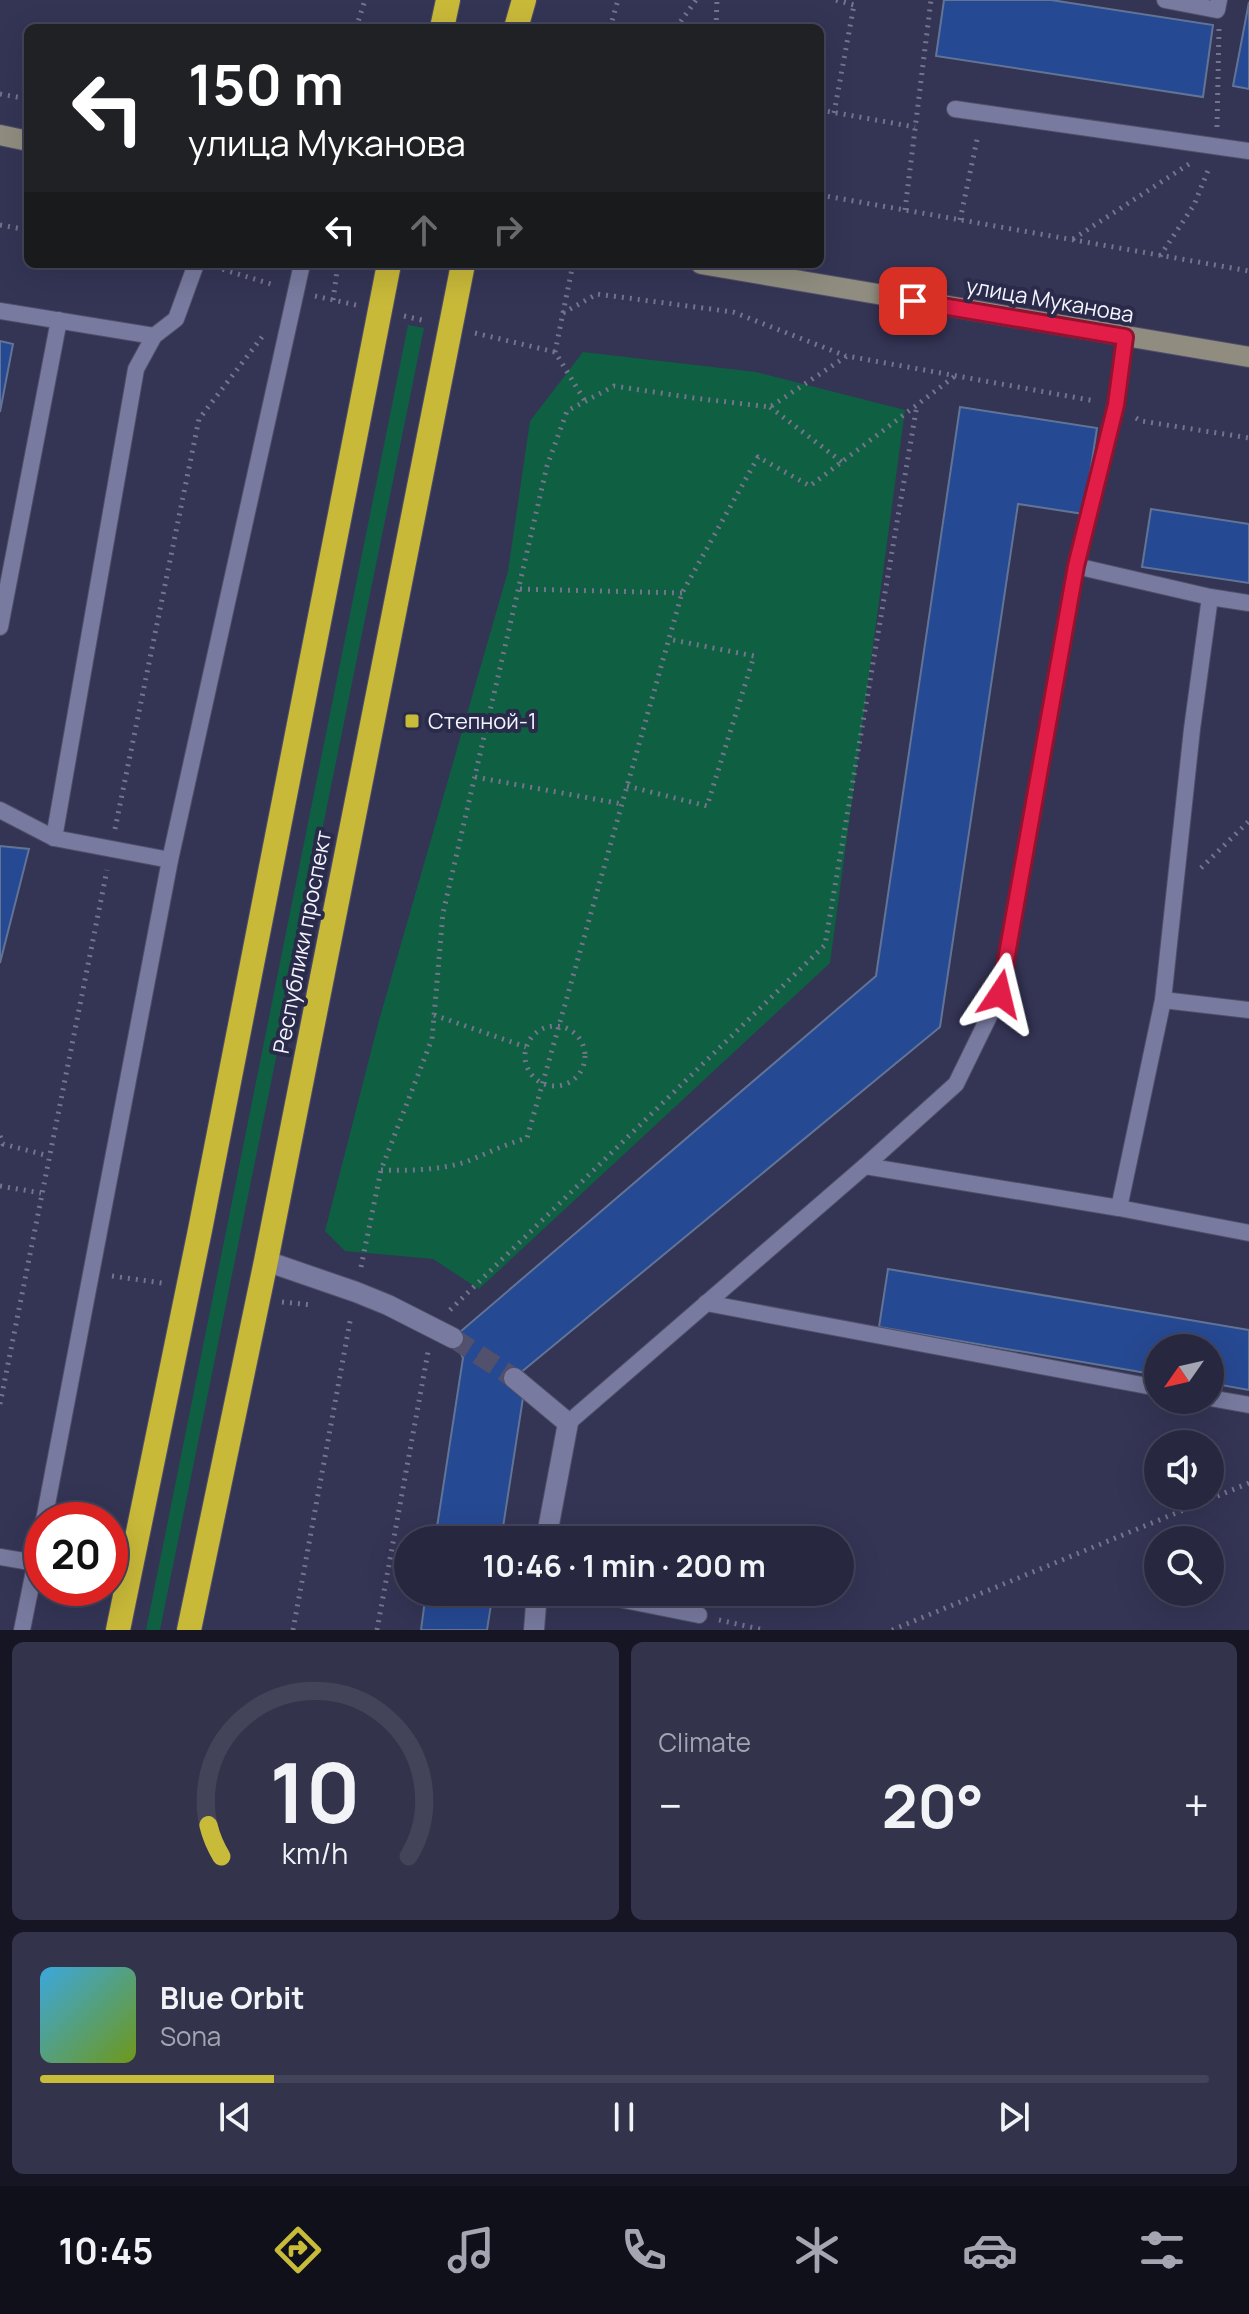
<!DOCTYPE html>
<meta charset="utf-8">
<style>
:root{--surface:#272740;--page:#33334b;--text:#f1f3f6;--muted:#a4a5b1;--line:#434459;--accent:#c9bb3a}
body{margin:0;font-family:Manrope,sans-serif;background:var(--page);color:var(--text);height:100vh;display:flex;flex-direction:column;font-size:30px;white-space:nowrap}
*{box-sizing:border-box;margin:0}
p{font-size:26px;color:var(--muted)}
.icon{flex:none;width:44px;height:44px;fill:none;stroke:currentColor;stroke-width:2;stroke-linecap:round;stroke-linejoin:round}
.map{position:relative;height:1630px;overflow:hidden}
.sheet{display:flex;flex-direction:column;gap:12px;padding:12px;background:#151523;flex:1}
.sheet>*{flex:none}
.guide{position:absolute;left:24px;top:24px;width:800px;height:244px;border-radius:12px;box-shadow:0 8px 32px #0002,0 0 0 2px var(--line);background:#202124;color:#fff;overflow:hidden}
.needle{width:52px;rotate:236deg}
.controls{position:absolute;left:1144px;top:1334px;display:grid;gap:16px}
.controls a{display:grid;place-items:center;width:80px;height:80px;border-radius:50%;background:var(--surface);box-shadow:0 8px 32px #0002,0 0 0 2px var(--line);font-size:40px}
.speed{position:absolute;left:24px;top:1502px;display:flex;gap:16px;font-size:40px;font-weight:700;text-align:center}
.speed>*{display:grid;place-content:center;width:104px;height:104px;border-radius:50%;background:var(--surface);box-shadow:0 8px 32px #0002,0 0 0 2px var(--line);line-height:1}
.speed .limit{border:12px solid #d22;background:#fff;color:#111}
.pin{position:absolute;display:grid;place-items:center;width:68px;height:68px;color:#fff;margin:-34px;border-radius:16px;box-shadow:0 4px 12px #0006}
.me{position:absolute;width:88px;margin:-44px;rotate:10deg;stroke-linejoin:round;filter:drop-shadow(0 0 6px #0008)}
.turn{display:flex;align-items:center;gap:28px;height:168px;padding:0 32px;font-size:36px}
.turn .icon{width:104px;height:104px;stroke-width:2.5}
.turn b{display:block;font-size:56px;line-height:68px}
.lanes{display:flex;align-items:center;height:76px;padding:0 32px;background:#0003;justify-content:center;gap:40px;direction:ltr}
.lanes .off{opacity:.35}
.big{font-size:60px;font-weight:700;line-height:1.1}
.sheet .tile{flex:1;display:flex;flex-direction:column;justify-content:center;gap:12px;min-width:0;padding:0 28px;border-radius:12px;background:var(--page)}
.sheet .dial{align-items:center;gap:0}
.dial svg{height:208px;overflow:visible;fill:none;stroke:var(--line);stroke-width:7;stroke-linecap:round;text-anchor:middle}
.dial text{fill:var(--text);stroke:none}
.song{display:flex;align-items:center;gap:24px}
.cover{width:96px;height:96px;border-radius:12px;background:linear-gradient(135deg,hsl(200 70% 55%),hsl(80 70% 35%))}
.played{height:8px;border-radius:4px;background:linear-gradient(90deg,var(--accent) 20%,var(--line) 20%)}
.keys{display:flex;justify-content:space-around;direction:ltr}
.heat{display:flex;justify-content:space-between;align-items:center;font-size:44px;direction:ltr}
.sheet .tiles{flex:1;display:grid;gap:12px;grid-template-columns:1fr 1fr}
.tile:last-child{grid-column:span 2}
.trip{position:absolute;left:394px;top:1526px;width:460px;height:80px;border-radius:40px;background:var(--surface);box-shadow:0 8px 32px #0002,0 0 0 2px var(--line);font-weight:700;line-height:80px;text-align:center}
.tabs{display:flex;height:128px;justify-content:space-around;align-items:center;background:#10101a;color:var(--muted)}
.tabs .icon{width:56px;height:56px}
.tabs .current{color:var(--accent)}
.tabs b{font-size:36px;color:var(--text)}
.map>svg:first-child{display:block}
</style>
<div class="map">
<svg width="1249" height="1630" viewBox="0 0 1249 1630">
<rect width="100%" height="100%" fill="#343455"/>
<g fill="#0f5f42">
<polygon points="408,325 424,328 160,1630 146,1630"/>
<polygon points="583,352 756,372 905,410 830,963 479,1289 433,1259 345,1251 325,1231 378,1024 508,571 530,421"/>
</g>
<g fill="#264993" stroke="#627496" stroke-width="2">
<polygon points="944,0 1051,0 1213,25 1203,97 936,56"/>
<polygon points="1249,2 1249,89 1233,86"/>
<polygon points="0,341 13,344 0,412"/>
<polygon points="960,407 1097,428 1084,514 1018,504 940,1027 514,1378 523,1398 501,1540 435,1540 463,1358 453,1338 876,976"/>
<polygon points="1151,509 1249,524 1249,583 1142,567"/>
<polygon points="0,846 29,849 0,963"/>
<polygon points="888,1269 1249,1330 1249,1390 1210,1383 1210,1348 1158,1348 1158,1375 879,1327"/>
<polygon points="426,1592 493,1592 487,1630 421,1630"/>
</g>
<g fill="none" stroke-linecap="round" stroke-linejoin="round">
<polyline stroke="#51516e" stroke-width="20" stroke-dasharray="20 10" stroke-linecap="butt" points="453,1338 514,1378"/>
<defs>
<g id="lane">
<polyline points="1165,0 1217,10 1219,0"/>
<polyline points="955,109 1249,151"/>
<polyline points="0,311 154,336"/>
<polyline points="1076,566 1210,597 1192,729 1163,1000 1119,1208"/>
<polyline points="1210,597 1249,603"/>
<polyline points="0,627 59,320"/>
<polyline points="0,810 54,838 170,860"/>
<polyline points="54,838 136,369 154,336 176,319 196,264"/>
<polyline points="1163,1000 1249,1010"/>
<polyline points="865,1166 1119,1208 1249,1233"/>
<polyline points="706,1303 1158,1388"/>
<polyline points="1210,1398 1249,1405"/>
<polyline points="568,1423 865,1166 956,1084 1000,994 1076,566 1116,405 1125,337"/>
<polyline points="44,1520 170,860 302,264"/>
<polyline points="0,1557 36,1563"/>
<polyline points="584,1592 699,1615"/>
<polyline points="22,1630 42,1531"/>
</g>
<g id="street">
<polyline points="266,1261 356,1292 388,1305 453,1338"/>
<polyline points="514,1378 568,1423 546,1540"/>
<polyline points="534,1630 537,1592"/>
</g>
<g id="secondary">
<polyline points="0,135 28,141"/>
<polyline points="701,264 1249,357"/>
</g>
<g id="highway">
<polyline points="442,28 448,0"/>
<polyline points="516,28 524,0"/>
<polyline points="118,1630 200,1230 389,264"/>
<polyline points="189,1630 266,1261 463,264"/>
</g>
</defs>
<use href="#lane" stroke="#504f69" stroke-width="18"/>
<use href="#street" stroke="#504f69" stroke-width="22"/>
<use href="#secondary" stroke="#504f69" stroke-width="22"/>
<use href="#highway" stroke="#504f69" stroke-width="26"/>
<g stroke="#74748d" stroke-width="5" stroke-dasharray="2 6" stroke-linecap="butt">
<polyline points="836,0 854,5 855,0"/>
<polyline points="356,28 365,0"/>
<polyline points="610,28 618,0"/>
<polyline points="676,28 696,0"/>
<polyline points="716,28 717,0"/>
<polyline points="0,94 28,99"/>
<polyline points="820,110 915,127"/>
<polyline points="834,113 854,5"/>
<polyline points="1217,127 1219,29"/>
<polyline points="820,195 1249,271"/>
<polyline points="905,210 931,0"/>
<polyline points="960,220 978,135"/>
<polyline points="0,225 28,230"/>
<polyline points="1073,239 1189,164"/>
<polyline points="1160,256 1194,205 1209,168"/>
<polyline points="573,264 555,352 585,401"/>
<polyline points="215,267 274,285"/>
<polyline points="315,296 356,305"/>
<polyline points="333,300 338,264"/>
<polyline points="563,313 597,294 733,312 846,356"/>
<polyline points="404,316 426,321"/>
<polyline points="475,333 555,352"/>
<polyline points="770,407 842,462"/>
<polyline points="1136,418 1141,421 1249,438"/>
<polyline points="520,589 682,593"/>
<polyline points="475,777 622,804"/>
<polyline points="627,786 707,806 754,656 668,639"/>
<polyline points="115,829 199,419 262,337"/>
<polyline points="1201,868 1249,821"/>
<polyline points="434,1015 526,1047"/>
<circle cx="555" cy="1056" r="30"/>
<polyline points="0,1136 3,1144 49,1156"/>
<path d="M381 1170C407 1171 443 1170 468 1161 488 1153 506 1144 527 1138L682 593 758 457 810 486 955 376"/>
<polyline points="0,1186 41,1193"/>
<polyline points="361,1267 381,1170 432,1039 443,913 547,466 567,411 614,386 694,398 770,407 847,356 1095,401"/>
<polyline points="112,1276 162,1283"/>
<polyline points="282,1302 312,1305"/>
<polyline points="450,1310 825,945 917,405"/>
<polyline points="0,1404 107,870"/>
<polyline points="719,1620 764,1630"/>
<polyline points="293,1630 351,1316"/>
<polyline points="377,1630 428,1352"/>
<polyline points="892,1630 1249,1483"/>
</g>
<use href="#lane" stroke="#787a9f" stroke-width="16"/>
<use href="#street" stroke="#787a9f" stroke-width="20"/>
<use href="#secondary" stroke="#908d80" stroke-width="20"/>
<use href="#highway" stroke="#c8b939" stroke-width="24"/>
</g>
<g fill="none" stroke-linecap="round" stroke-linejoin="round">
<defs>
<polyline id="route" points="913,301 1125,337 1116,405 1076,566 1000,994"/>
</defs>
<use href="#route" stroke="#92132f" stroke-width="20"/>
<use href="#route" stroke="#e11d48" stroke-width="14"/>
</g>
<rect fill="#c9bb3a" stroke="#2a2a4a" stroke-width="3" x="404" y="713" width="16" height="16" rx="4"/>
<g text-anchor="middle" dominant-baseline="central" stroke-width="8" stroke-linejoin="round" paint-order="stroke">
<g font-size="22" fill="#f3f4fd" stroke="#2a2a4a">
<text transform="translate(1050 300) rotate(10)">улица Муканова</text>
<text transform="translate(302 942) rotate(-79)">Республики проспект</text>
</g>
<g font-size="22" fill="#f3f4fd" stroke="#2a2a4a" text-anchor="start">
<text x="428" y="721">Степной-1</text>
</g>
</g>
</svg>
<div class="controls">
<a><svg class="needle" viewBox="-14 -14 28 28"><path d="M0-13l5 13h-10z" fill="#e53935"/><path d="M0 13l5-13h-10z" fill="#a4a5b1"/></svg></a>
<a><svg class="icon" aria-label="sound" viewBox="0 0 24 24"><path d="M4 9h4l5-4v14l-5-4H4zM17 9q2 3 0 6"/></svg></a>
<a><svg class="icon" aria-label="search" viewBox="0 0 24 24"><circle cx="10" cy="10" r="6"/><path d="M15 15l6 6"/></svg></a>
</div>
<div class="speed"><div class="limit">20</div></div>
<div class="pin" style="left:913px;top:301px;background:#d93025"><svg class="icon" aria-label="arrive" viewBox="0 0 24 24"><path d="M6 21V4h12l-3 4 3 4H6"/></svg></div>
<svg class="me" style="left:1000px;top:994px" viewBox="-20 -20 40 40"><path d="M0-17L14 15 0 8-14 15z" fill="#e11d48" stroke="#fff" stroke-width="4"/></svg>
<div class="trip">10:46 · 1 min · 200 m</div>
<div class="guide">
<div class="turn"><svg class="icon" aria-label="left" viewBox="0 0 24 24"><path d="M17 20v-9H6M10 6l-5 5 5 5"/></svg><div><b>150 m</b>улица Муканова</div></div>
<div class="lanes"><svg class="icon" aria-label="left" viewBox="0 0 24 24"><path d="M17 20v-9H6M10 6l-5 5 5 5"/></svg><svg class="icon off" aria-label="ahead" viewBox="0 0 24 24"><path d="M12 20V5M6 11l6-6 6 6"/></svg><svg class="icon off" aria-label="right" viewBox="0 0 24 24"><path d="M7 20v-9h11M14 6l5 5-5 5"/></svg></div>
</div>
</div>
<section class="sheet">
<div class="tiles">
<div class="tile dial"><svg viewBox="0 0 100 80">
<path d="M14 69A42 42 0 1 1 86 69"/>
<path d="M14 69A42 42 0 0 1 9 57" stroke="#c9bb3a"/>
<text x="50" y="56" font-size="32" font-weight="700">10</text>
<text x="50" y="72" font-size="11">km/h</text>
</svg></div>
<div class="tile"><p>Climate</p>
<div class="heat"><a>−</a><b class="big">20°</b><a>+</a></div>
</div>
<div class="tile">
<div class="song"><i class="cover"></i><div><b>Blue Orbit</b><p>Sona</p></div></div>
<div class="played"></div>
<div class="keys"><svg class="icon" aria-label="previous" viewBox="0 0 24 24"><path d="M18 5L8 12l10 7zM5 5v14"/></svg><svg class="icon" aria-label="pause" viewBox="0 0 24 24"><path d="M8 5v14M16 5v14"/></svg><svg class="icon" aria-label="next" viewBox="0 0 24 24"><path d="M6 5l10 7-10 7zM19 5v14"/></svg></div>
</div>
</div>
</section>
<nav class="tabs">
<b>10:45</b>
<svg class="icon current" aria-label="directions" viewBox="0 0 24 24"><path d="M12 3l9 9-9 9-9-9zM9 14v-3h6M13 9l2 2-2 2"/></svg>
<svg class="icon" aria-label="music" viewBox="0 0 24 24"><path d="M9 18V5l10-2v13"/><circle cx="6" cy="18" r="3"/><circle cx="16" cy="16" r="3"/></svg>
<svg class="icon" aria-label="phone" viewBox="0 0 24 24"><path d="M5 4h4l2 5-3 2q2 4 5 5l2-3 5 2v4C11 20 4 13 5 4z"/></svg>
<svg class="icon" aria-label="climate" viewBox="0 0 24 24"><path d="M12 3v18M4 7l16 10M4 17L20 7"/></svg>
<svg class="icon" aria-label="car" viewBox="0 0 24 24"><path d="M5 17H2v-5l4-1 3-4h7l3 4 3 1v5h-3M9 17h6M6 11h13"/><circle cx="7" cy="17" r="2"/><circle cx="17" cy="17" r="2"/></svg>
<svg class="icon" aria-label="filters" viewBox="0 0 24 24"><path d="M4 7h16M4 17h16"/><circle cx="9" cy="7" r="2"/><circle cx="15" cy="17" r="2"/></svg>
</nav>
